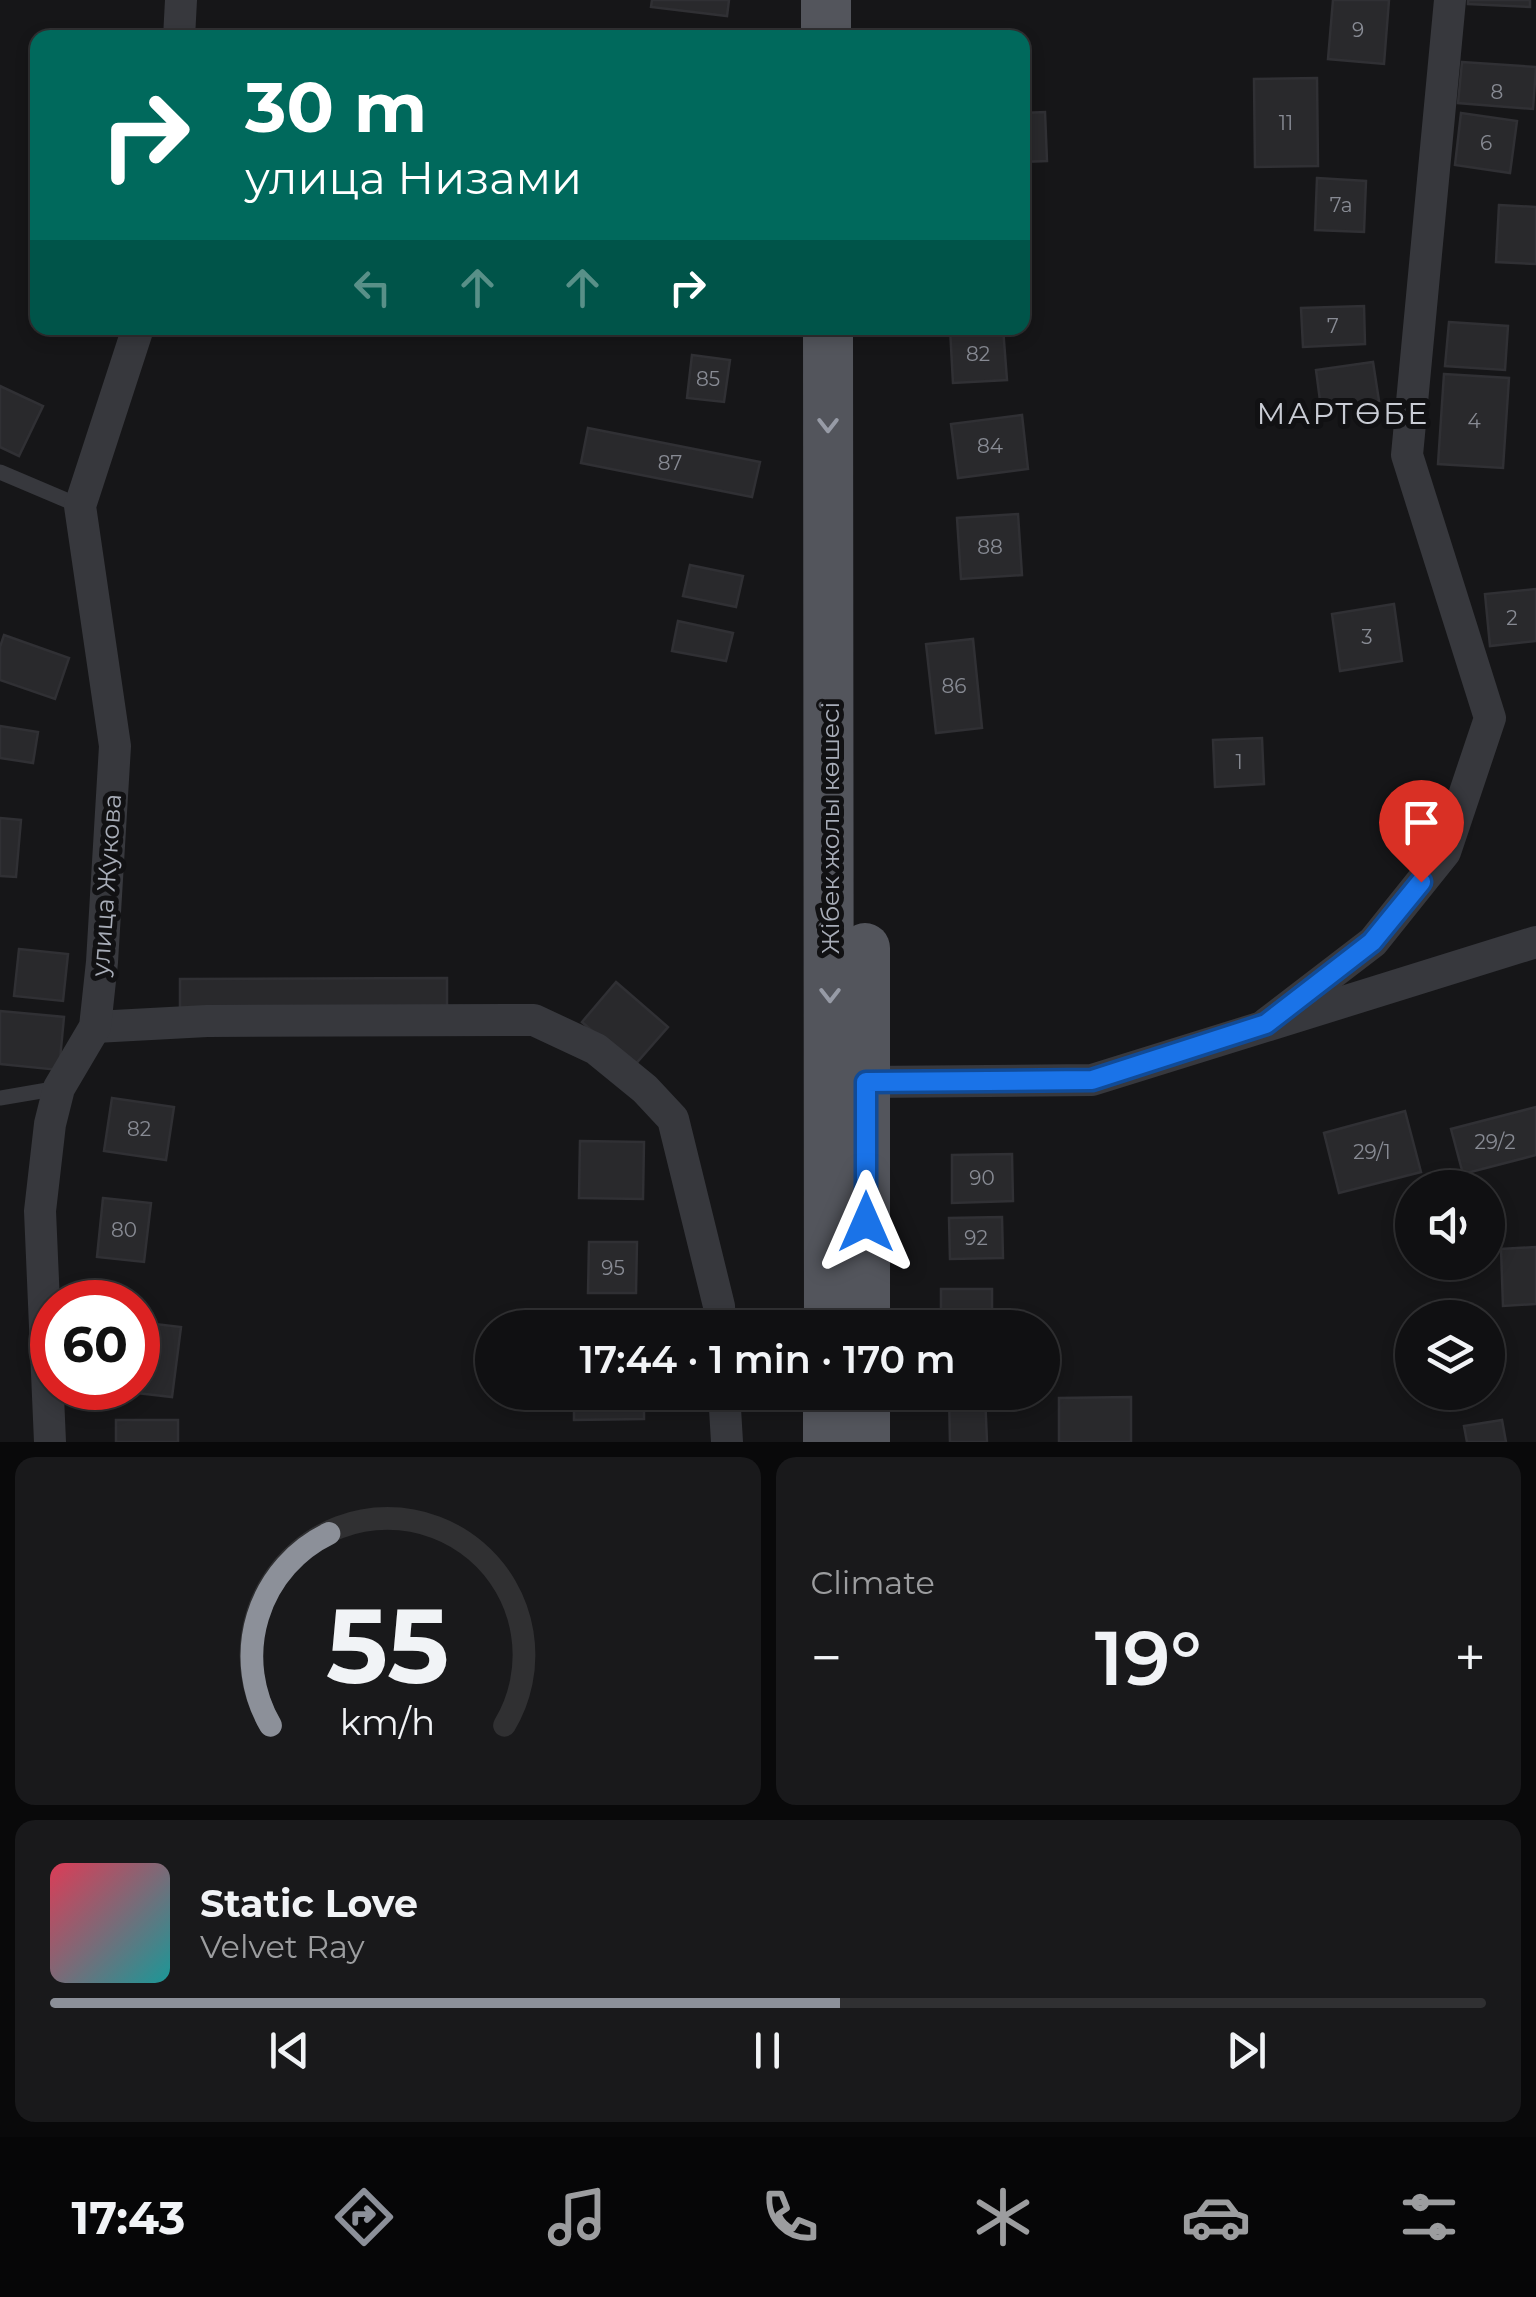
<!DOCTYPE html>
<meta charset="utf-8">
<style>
:root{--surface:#101012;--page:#19191b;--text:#f1f3f6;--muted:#9c9d9f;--line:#303032;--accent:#8c9099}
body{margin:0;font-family:Montserrat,sans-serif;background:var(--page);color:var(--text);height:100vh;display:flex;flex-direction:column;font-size:38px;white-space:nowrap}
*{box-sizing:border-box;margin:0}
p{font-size:32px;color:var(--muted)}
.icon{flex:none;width:55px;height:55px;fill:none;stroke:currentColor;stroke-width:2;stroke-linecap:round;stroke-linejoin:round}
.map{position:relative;height:1442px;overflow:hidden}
.panel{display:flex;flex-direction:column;gap:15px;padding:15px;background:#09090a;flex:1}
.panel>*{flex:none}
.top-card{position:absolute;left:30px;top:30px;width:1000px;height:305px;border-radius:20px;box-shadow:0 5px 15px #0003,0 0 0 2px var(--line);background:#00695c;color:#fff;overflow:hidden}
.buttons{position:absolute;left:1395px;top:1170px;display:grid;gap:20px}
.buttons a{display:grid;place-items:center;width:110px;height:110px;border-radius:50%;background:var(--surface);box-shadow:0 5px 15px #0003,0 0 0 2px var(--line);font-size:50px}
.speed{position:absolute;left:30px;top:1280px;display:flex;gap:20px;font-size:50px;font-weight:700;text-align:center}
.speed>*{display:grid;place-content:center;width:130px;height:130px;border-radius:50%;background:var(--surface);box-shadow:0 5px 15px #0003,0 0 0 2px var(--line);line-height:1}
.speed .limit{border:15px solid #d22;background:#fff;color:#111}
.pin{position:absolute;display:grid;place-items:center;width:85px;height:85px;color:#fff;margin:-102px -42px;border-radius:50% 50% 50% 0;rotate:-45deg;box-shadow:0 0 10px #0007}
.pin .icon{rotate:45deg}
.me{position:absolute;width:110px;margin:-55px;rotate:0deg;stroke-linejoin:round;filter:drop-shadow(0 0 8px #0008)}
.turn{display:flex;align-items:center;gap:35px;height:210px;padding:0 50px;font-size:45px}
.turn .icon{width:130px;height:130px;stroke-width:2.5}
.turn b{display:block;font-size:70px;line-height:85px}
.lanes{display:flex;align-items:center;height:95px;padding:0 50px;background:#0003;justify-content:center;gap:50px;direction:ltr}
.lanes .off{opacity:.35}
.big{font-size:75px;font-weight:600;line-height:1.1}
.panel .card{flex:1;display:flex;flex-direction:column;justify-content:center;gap:15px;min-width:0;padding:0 35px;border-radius:20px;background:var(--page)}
.panel .dial{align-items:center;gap:0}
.dial svg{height:260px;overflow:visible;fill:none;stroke:var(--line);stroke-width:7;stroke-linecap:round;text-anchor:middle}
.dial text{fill:var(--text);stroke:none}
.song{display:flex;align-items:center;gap:30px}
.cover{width:120px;height:120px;border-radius:15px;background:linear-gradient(135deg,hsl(350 70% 55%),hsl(180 70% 35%))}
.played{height:10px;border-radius:5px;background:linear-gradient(90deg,var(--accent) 55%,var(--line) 55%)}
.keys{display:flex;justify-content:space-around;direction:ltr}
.heat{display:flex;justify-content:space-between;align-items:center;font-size:55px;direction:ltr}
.panel .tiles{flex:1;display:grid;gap:15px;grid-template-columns:1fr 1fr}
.card:last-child{grid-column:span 2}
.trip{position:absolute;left:475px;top:1310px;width:585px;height:100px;border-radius:50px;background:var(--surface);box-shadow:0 5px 15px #0003,0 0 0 2px var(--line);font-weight:600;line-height:100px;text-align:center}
.tab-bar{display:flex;height:160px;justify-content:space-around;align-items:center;background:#060607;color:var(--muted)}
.tab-bar .icon{width:70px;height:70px}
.tab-bar .on{color:var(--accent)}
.tab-bar b{font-size:45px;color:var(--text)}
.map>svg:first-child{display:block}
</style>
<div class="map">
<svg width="1536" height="1442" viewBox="0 0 1536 1442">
<rect width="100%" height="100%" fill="#161618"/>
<g fill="#29292c" stroke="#303034" stroke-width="2.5">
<polygon points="652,0 729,0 727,16 651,7"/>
<polygon points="1333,0 1389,0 1384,64 1328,59"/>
<polygon points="1468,0 1530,0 1530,7 1468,4"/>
<polygon points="1462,62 1536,67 1533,109 1458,103"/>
<polygon points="1317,78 1318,166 1255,167 1254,79"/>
<polygon points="1045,112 1047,161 1022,162 1022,113"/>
<polygon points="1461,113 1517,121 1510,173 1455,165"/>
<polygon points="1317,178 1366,181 1364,232 1315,230"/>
<polygon points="1499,205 1536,207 1536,264 1496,262"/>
<polygon points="1364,306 1365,344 1303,347 1301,308"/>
<polygon points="1449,322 1508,326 1505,370 1445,366"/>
<polygon points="950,328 1003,328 1007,380 953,383"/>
<polygon points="692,355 730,360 724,402 687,398"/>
<polygon points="1373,362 1379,401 1321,408 1316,370"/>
<polygon points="1444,374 1509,378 1503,468 1438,464"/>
<polygon points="0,386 43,406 19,456 0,447"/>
<polygon points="1022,415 1028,469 958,478 951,424"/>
<polygon points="588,428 760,462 752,497 581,463"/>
<polygon points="1018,514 1022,575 961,579 957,518"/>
<polygon points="690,565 743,576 736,607 683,596"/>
<polygon points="1536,589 1536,641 1490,646 1485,594"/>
<polygon points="1394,604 1402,661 1340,671 1332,614"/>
<polygon points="678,621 733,633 726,661 672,651"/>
<polygon points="4,635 69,658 55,699 0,680 0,647"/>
<polygon points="973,639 982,728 936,733 926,644"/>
<polygon points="0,726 38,732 33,763 0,758"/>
<polygon points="1262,738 1264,784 1215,787 1213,740"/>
<polygon points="0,818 21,820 16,877 0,876"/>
<polygon points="19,949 68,954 63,1001 14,996"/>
<polygon points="447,978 447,1015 180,1015 180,979"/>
<polygon points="616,982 668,1027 633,1067 582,1022"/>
<polygon points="0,1011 64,1017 59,1070 0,1064"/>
<polygon points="112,1098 174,1107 166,1160 104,1151"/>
<polygon points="1536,1107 1536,1155 1463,1174 1451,1129"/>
<polygon points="1405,1111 1421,1172 1339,1193 1324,1133"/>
<polygon points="580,1141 644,1142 643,1199 579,1198"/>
<polygon points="1012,1154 1013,1201 952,1203 952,1155"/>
<polygon points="103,1198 151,1203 144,1262 97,1257"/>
<polygon points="1002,1217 1003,1258 950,1259 949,1218"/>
<polygon points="589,1242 637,1242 636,1293 588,1293"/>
<polygon points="1536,1247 1536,1304 1503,1306 1501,1249"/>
<rect x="941" y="1289" width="51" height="39"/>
<polygon points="138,1322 181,1327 172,1397 119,1391 120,1388 138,1388"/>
<polygon points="574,1392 644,1392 644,1419 574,1420"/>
<polygon points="985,1394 987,1442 950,1442 949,1395"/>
<polygon points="1131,1397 1131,1442 1059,1442 1059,1398"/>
<rect x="116" y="1420" width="62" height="22"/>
<polygon points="1502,1420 1506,1442 1467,1442 1464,1426"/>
</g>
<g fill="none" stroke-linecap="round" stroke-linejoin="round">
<g stroke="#37383d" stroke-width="15">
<polyline points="0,472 80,506"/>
<polyline points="0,1098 59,1088"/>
</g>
<g stroke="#37383d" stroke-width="32">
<polyline points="179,38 181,0"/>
<polyline points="1266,1024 1373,942 1445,852 1490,718 1407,455 1450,0"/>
<polyline points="95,1027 207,1021 534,1020 596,1049 645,1089 673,1119 719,1306 720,1328"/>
<polyline points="866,1082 1092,1080 1536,942"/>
<polyline points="724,1392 727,1442"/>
<polyline points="50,1442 40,1211 50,1124 59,1088 95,1027 102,962 115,746 80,506 138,328"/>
</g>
<g stroke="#53555c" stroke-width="50">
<polyline points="826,0 826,38"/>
<polyline points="828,328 829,1328"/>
<polyline points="865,948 865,1328"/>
<polyline points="828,1442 828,1392"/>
<polyline points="865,1442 865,1392"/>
</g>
</g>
<defs><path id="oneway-chevron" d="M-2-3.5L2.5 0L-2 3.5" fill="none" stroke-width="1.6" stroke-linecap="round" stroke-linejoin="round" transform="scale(2.5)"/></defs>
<g stroke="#979ba6">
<use href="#oneway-chevron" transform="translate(828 425) rotate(90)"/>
<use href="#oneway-chevron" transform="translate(830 995) rotate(90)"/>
</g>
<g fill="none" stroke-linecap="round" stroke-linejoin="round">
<defs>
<polyline id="route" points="866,1222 866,1082 1092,1080 1266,1024 1372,942 1421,882"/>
</defs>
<use href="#route" stroke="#114b97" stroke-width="25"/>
<use href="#route" stroke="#1a73e8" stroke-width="18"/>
</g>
<g text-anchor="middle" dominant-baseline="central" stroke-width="10" stroke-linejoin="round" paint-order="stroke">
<g font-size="20" fill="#888b94">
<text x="1358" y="30">9</text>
<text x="1497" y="92">8</text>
<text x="1286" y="123">11</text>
<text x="1486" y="143">6</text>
<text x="1341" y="205">7а</text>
<text x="1333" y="326">7</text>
<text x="978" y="354">82</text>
<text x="708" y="379">85</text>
<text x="1474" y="421">4</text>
<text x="990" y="446">84</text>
<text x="670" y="463">87</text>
<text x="990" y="547">88</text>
<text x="1512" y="618">2</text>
<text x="1367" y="637">3</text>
<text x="954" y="686">86</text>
<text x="1239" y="762">1</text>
<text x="139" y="1129">82</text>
<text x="1495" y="1142">29/2</text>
<text x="1372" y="1152">29/1</text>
<text x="982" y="1178">90</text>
<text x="124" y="1230">80</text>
<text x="976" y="1238">92</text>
<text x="613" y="1268">95</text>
</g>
<g font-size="25" fill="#a8adb8" stroke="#111113">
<text transform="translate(830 828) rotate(-90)">Жібек жолы көшесі</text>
<text transform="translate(106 885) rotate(-86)">улица Жукова</text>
</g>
<g font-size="30" letter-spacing="2.5" fill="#c9ccd4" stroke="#111113">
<text x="1343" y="413">МАРТӨБЕ</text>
</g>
</g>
</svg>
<div class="buttons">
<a><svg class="icon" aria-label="sound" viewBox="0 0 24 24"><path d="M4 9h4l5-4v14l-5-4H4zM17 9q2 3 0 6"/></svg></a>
<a><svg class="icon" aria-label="layers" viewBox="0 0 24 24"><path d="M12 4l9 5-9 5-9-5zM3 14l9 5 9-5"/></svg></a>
</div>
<div class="speed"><div class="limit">60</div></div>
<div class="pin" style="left:1421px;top:882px;background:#d93025"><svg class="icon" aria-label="arrive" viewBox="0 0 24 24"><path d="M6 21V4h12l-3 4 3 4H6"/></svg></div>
<svg class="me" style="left:866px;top:1222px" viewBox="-20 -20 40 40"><path d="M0-17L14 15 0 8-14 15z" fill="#1a73e8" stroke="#fff" stroke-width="4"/></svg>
<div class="trip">17:44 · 1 min · 170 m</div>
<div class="top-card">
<div class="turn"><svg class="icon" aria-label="right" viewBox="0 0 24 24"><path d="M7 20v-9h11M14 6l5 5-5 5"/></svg><div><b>30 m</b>улица Низами</div></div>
<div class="lanes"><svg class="icon off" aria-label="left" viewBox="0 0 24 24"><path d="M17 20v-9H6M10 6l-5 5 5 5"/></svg><svg class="icon off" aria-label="ahead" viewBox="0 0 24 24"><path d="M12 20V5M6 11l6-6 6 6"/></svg><svg class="icon off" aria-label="ahead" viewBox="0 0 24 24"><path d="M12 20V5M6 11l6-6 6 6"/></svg><svg class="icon" aria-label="right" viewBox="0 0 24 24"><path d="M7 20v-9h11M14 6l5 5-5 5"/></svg></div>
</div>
</div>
<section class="panel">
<div class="tiles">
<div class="card dial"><svg viewBox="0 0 100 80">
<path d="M14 69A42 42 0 1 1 86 69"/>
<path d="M14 69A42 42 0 0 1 32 10" stroke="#8c9099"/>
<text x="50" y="56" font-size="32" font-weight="700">55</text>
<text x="50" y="72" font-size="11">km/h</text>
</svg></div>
<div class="card"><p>Climate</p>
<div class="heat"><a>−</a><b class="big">19°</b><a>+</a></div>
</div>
<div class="card">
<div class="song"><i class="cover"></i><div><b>Static Love</b><p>Velvet Ray</p></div></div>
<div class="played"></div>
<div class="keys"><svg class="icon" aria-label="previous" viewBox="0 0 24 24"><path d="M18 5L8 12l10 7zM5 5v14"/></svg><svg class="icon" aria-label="pause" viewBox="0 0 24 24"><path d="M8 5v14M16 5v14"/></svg><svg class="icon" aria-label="next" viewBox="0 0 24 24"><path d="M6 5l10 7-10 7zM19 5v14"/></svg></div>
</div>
</div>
</section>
<nav class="tab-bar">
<b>17:43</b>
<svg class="icon on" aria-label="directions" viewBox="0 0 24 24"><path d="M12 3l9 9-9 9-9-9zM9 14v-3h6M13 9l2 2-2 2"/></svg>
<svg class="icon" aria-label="music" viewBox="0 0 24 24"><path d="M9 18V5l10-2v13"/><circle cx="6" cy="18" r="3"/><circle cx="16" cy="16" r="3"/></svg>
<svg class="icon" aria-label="phone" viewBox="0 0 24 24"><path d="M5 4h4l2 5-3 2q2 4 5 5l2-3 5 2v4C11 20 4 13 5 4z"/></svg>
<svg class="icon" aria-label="climate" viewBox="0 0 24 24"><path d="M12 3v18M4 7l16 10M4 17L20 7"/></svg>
<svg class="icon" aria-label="car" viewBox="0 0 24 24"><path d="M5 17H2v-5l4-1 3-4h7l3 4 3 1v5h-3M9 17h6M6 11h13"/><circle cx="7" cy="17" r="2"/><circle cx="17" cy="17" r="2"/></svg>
<svg class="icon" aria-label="filters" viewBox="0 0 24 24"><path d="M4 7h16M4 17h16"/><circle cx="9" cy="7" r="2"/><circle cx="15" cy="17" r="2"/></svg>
</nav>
